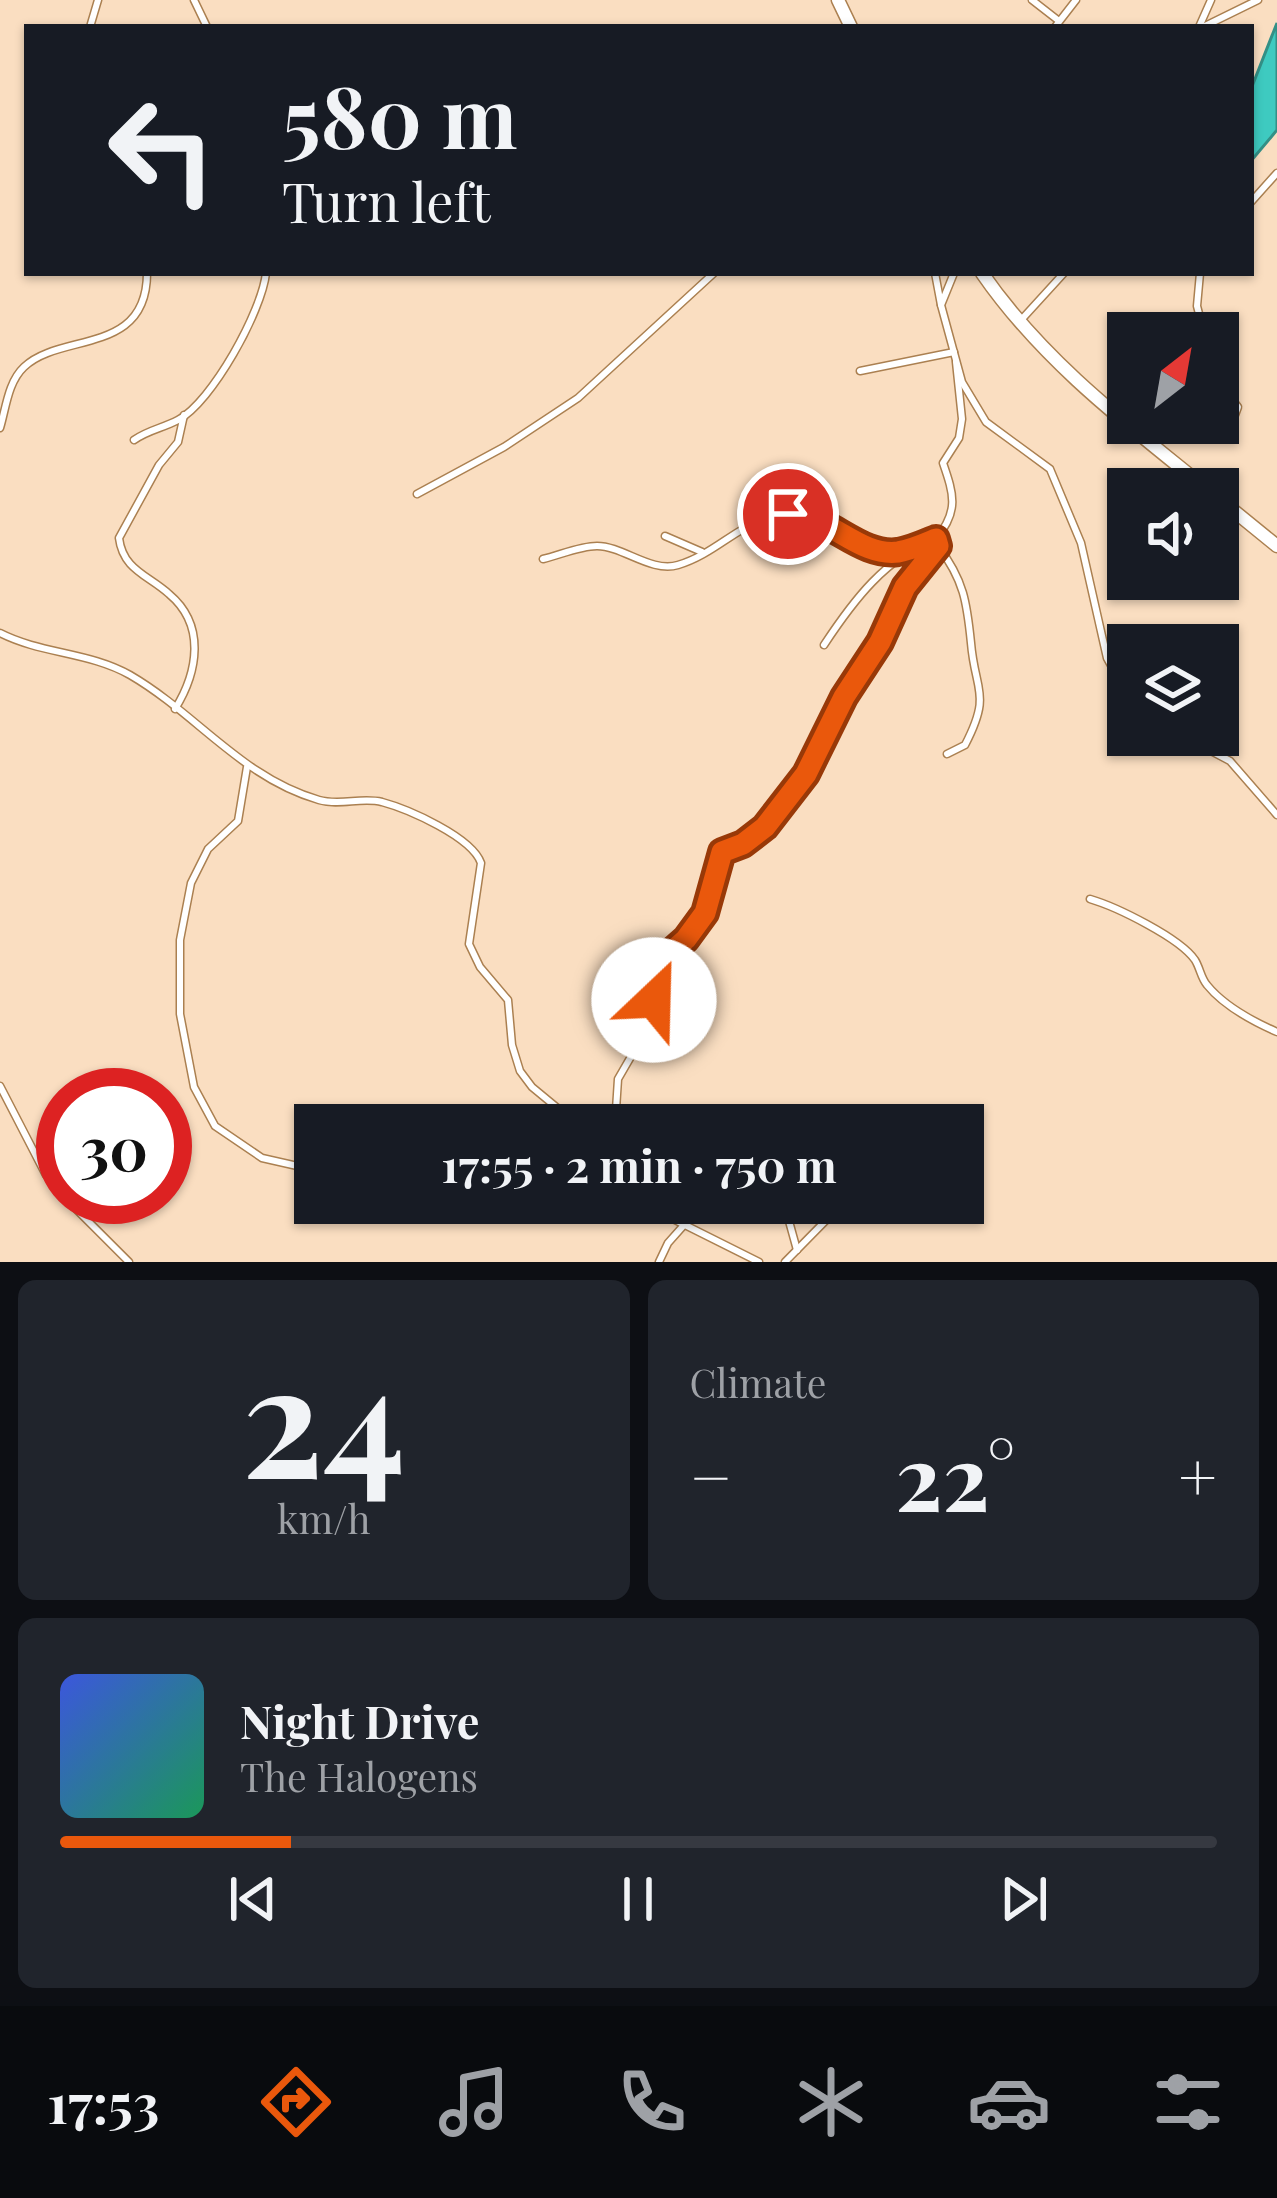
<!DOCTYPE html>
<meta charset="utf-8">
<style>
:root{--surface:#171b24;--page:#20242c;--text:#f1f3f6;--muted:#9ea1a6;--line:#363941;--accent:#ea580c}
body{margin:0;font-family:"Playfair Display",serif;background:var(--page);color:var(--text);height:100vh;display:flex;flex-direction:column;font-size:45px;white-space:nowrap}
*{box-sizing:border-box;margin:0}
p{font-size:39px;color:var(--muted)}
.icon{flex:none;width:66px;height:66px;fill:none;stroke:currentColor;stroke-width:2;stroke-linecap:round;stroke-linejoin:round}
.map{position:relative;height:1262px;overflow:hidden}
.drawer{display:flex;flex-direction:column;gap:18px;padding:18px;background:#0d0f14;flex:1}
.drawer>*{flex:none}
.top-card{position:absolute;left:24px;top:24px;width:1230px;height:252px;border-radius:0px;box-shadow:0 3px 9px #0004;background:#171b24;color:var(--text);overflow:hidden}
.needle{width:78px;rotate:31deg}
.tools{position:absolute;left:1107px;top:312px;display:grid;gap:24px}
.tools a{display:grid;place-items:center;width:132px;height:132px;border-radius:0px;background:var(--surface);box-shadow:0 3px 9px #0004;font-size:60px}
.speed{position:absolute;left:36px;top:1068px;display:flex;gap:24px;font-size:60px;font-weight:700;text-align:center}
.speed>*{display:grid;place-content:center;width:156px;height:156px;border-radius:50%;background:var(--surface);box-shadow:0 3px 9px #0004;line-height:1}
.speed .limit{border:18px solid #d22;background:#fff;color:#111}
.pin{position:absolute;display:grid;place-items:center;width:102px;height:102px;color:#fff;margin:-51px;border:6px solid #fff;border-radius:50%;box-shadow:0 3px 12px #0007}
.me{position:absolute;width:132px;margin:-66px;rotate:24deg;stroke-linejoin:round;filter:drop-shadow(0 0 9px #0008)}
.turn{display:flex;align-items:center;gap:42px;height:252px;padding:0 60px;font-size:54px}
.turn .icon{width:156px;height:156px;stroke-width:2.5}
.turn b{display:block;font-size:84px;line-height:102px}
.big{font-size:90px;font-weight:700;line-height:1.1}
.drawer .widget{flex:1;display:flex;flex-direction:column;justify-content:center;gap:18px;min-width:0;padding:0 42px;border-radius:18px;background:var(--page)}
.drawer .dial{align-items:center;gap:0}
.dial b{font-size:156px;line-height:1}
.song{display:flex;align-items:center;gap:36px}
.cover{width:144px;height:144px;border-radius:18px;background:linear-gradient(135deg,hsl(230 70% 55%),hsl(150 70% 35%))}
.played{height:12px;border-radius:6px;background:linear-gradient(90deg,var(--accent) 20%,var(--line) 20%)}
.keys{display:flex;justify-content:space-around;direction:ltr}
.heat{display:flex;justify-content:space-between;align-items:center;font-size:66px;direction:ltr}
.drawer .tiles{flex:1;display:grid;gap:18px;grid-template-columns:1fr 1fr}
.widget:last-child{grid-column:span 2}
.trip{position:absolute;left:294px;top:1104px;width:690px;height:120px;border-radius:0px;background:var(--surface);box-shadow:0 3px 9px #0004;font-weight:700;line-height:120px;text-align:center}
.menu{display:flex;height:192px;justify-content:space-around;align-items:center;background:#090b0e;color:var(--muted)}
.menu .icon{width:84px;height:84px}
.menu .active{color:var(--accent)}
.menu b{font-size:54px;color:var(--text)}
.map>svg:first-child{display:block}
</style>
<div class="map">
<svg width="1277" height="1262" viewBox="0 0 1277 1262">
<rect width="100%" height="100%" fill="#fadec1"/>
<polygon fill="#3ecac0" stroke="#339086" stroke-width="3" points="1277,23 1277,130 1251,161 1251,89"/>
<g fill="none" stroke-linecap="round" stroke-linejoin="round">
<defs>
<g id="street">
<polyline points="194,0 207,27"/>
<polyline points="1032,0 1059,21"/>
<polyline points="90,27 98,0"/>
<polyline points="1055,27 1076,0"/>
<polyline points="1199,27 1211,0"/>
<polyline points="1203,27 1258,0"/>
<polyline points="1251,202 1277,173"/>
<polyline points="935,273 941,305"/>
<polyline points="954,273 941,305 962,382 986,422 1050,469 1081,543 1107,658 1128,696"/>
<polyline points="1200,273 1197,306 1204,333"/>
<polyline points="1022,319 1064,273"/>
<polyline points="860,371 954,352"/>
<polyline points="1218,381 1238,407 1235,415 1218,421"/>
<path d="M0 428C6 408 8 382 24 367 60 332 147 356 147 273"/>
<path d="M134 440C148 430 163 428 178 420 212 402 262 311 266 273"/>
<polyline points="417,494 504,447 578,398 714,273"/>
<polyline points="665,536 702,552"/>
<path d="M938 546C964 580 967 603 971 643 975 692 992 693 965 745L947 754"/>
<path d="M543 559C560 555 580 546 597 546 623 546 651 573 678 565 725 551 750 507 805 514 844 519 864 560 907 550"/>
<path d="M0 633C41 654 90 652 130 675 197 714 242 778 319 800 340 806 361 797 382 802 408 809 472 837 481 863L469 944 480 967 508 1000 512 1045 520 1071 532 1087 578 1125"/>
<path d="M824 645C853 601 886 557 936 539"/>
<path d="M175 709C198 672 206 625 169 594 148 575 123 570 119 538L159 465 178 442 184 415"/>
<polyline points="1181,735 1230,761 1277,815"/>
<polyline points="247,767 238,821 208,849 191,883 180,940 180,1014 194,1087 215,1126 262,1158 315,1170"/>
<path d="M1090 899C1117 907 1180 938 1195 960 1200 968 1201 978 1207 985 1224 1006 1252 1021 1277 1032"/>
<polyline points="0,1086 46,1175 63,1196"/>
<path d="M615 1125 618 1079 655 1015 659 965 686 939 705 913 721 852 743 844 777 816 806 774 844 697 880 642 905 587 938 546 936 539C959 511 954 495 943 463L959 438 962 419 956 362"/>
<polyline points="64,1197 129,1262"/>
<polyline points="652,1203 673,1219 759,1262"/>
<polyline points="784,1203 797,1250"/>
<polyline points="659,1262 668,1243 684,1225"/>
<polyline points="785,1262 843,1203"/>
</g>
<g id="highway">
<polyline points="838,0 851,27"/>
<path d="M982 273C1042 360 1125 423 1207 489"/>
<polyline points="1218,498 1277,546"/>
</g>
</defs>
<use href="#street" stroke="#ab8051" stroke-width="9"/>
<use href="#highway" stroke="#ab8051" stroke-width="15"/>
<use href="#street" stroke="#fff" stroke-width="6"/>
<use href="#highway" stroke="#fff" stroke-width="12"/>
</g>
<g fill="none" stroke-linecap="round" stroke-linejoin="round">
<defs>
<path id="route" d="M654 1000 660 962 686 939 705 913 722 852 743 844 765 827 806 774 844 697 880 642 905 587 938 546 936 539C924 544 911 550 898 552 858 557 829 514 788 514"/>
</defs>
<use href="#route" stroke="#983908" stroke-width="30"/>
<use href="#route" stroke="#ea580c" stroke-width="21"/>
</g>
</svg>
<div class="tools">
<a><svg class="needle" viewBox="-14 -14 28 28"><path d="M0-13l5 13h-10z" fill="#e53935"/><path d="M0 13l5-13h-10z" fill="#9ea1a6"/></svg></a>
<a><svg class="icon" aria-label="sound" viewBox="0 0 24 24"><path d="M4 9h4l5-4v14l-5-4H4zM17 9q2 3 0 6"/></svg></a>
<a><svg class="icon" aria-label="layers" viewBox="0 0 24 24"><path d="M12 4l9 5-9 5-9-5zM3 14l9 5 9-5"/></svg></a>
</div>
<div class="speed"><div class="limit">30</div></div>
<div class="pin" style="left:788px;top:514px;background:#d93025"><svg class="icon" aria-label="arrive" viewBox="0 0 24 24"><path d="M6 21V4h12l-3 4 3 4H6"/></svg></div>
<svg class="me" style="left:654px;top:1000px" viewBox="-20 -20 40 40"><circle r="19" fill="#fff"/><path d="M0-13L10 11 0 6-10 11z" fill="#ea580c"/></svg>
<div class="trip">17:55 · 2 min · 750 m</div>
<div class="top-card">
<div class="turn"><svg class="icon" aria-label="left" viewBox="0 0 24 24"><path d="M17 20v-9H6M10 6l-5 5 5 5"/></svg><div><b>580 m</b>Turn left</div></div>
</div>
</div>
<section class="drawer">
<div class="tiles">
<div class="widget dial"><b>24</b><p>km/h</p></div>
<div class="widget"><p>Climate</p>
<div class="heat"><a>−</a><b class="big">22°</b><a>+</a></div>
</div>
<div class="widget">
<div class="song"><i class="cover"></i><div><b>Night Drive</b><p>The Halogens</p></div></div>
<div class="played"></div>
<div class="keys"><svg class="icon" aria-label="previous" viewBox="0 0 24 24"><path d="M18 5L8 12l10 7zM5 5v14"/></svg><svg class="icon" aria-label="pause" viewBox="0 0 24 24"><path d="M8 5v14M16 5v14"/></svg><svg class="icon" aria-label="next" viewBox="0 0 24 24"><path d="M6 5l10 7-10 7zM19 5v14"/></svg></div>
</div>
</div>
</section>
<nav class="menu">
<b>17:53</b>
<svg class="icon active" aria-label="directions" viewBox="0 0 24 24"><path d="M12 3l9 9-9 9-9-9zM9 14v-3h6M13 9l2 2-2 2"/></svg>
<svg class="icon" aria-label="music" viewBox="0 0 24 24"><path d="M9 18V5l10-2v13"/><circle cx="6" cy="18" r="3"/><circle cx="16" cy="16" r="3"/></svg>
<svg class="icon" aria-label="phone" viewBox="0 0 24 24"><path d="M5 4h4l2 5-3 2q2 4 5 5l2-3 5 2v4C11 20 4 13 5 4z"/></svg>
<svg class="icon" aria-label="climate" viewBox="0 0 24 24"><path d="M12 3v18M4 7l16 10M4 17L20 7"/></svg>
<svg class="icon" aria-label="car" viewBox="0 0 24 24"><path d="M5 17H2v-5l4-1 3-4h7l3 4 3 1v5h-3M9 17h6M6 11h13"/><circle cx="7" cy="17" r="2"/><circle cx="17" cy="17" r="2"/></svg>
<svg class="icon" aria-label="filters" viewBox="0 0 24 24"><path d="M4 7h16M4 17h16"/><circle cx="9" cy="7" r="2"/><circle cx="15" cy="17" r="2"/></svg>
</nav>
